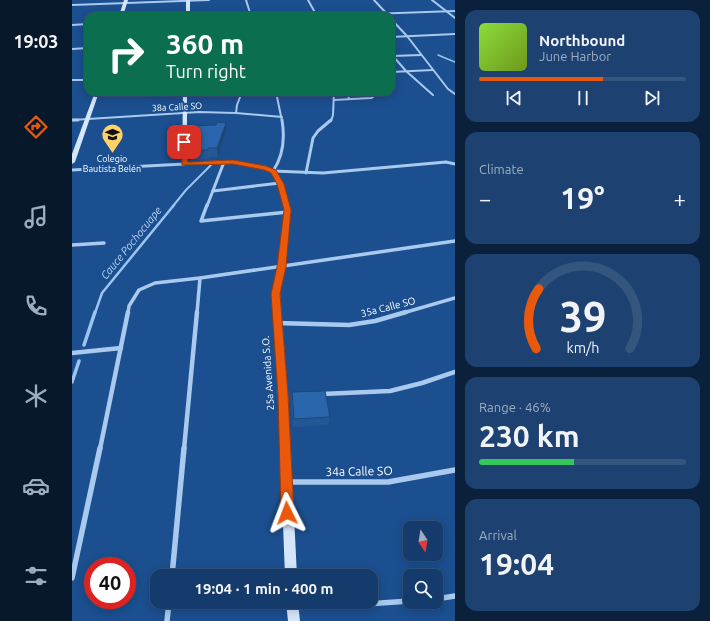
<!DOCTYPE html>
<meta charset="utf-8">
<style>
:root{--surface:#143b6b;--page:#1d4271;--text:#f1f3f6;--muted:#9dadc1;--line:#33557e;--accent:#ea580c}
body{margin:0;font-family:Ubuntu,sans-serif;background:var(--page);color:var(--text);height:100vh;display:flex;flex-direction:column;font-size:15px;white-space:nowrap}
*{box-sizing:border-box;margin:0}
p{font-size:13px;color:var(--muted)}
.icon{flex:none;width:22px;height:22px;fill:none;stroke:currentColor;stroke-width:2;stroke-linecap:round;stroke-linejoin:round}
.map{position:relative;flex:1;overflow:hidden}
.side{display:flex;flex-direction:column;gap:10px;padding:10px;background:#0b203b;width:255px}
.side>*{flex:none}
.banner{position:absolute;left:12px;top:12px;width:311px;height:84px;border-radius:12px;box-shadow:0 2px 10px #0003,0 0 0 1px var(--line);background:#0b6e4f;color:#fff;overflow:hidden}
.needle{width:26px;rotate:168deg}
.controls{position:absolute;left:331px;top:521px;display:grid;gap:8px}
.controls a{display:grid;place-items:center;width:40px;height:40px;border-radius:8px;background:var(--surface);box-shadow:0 2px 10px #0003,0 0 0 1px var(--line);font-size:20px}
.speed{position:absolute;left:12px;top:557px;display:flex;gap:8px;font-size:20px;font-weight:700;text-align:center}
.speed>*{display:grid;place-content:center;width:52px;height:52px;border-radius:50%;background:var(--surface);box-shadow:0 2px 10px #0003,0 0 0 1px var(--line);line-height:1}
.speed .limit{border:6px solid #d22;background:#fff;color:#111}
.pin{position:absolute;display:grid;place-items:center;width:34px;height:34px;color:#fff;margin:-17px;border-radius:8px;box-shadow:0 2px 6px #0006}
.me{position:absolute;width:44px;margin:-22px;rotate:357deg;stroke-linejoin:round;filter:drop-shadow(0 0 3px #0008)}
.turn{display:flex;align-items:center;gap:14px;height:84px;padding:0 16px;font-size:18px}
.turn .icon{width:52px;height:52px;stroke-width:2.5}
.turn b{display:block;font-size:28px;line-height:34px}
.big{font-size:30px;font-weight:700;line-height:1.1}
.side .widget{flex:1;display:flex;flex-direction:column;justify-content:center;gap:6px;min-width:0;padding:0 14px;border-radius:12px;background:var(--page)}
.side .dial{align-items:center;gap:0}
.dial svg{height:104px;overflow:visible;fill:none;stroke:var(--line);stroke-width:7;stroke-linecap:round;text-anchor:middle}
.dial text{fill:var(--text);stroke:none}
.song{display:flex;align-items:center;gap:12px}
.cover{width:48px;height:48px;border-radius:6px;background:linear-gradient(135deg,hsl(90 70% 55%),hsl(80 70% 35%))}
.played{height:4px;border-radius:2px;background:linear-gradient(90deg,var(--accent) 60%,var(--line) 60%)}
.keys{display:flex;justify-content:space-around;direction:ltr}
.heat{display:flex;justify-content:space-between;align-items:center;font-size:22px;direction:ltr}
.charge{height:6px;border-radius:3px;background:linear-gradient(90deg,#34c759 46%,var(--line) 0)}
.trip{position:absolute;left:78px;top:569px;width:228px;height:40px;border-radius:12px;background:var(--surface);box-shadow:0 2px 10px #0003,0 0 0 1px var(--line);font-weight:700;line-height:40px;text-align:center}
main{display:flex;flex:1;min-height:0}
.tabs{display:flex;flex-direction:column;width:72px;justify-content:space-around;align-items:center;background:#08182b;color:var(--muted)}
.tabs .icon{width:28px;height:28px}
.tabs .on{color:var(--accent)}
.tabs b{font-size:18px;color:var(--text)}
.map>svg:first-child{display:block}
</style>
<main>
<nav class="tabs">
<b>19:03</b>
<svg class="icon on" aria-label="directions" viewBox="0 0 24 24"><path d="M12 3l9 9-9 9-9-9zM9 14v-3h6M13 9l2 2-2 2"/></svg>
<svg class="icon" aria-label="music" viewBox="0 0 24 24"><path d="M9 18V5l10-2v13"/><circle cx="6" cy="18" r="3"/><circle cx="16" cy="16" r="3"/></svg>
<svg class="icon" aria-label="phone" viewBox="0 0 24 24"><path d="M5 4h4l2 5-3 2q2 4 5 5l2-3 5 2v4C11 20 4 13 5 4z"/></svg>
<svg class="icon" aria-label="climate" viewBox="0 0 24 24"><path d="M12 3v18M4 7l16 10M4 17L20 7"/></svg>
<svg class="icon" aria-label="car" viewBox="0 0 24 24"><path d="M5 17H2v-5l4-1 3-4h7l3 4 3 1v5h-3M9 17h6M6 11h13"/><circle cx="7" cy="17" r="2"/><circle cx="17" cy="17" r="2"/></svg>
<svg class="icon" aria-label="filters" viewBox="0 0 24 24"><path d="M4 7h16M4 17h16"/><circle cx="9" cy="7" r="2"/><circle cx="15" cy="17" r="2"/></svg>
</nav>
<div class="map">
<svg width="383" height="621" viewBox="0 0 383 621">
<rect width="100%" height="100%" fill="#1b4f8f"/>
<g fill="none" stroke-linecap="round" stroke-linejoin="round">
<polyline stroke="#9cc4f0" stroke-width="1.5" points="366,55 383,62"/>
<polyline stroke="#9cc4f0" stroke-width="2" points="101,206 114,190 139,165"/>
<polyline stroke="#9cc4f0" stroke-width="2.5" points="23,313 30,293 102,205"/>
<g stroke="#9cc4f0" stroke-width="3.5">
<polyline points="12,345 23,312"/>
<polyline points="0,382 7,361"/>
</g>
<g stroke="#a9c9ee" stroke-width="2">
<polyline points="174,0 179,16"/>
<polyline points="236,0 245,16"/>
<polyline points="302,0 315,14"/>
<polyline points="360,0 383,18"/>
<polyline points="0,5 137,0"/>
<polyline points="242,16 383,11"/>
<polyline points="319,19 335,36 376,89 383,94"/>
<polyline points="0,25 16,24"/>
<polyline points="319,37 383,34"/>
<polyline points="0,49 16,48"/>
<polyline points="320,56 349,55"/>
<polyline points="321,56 334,71 361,95"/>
<polyline points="319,72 361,70"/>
<polyline points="0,80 16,80"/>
<polyline points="204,92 210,121"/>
<polyline points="275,92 277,99"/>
<polyline points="262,100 299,98 301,97 299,92"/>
<polyline points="164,113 165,105 170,92"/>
<polyline points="0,120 127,112 164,113 210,117"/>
<polyline points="259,121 261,115 262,92"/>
</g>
<g stroke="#a9c9ee" stroke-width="3">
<polyline points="0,120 6,120"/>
<path d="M210 120C213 138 212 155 201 171L251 173 374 162 383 164"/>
<polyline points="0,170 112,164"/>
<polyline points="234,173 241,138 246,131 259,120"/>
<polyline points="141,191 208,183"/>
<polyline points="135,206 152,162"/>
</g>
<g stroke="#a9c9ee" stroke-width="3.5">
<polyline points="135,205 129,221 216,212"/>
<polyline points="0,245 32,243"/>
<polyline points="56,313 57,306 67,290 83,283 128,278 383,241"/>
<polyline points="125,313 128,278"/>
<polyline points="331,313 383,298"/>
</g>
<g stroke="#a9c9ee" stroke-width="4.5">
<polyline points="205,323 277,325 303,321 334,312"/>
<polyline points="0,353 49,348"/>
<polyline points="250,394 318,391 350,383 383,372"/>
<polyline points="28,449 56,312"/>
<polyline points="112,449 125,312"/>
</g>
<g stroke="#a9c9ee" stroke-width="5.5">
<polyline points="217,482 316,482 383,470"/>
<polyline points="100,576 112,448"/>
<polyline points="0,578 28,448"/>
<polyline points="364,599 383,596"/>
<polyline points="223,605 294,604 338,601"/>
<polyline points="95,621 97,602"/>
</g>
<g fill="#d6e6fa" fill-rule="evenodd">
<polygon points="52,0 56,0 51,16 47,16"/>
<rect x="114" y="0" width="4" height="16"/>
<polygon points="23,92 27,92 3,162 0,164 0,154"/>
<polygon points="111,92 115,92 115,162 161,160 194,166 203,170 211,183 219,210 213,267 208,293 216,395 225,576 213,576 206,395 200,293 205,267 213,210 205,183 199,172 193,169 161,164 110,165"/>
<polygon points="214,602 226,602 228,621 216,621"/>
</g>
</g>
<g fill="#245895">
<polygon points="154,123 154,131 146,157 137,157 137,159 120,160 118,151 144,125"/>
<polygon points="220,392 258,417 256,425 221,427 219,401"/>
</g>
<polygon fill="#1d4779" points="154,123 154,131 146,157 145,148"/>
<g fill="#2a66ad" stroke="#1d4779">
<polygon points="145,122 154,123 145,148 136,148 136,150 118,151 118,126 144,125"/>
<polygon points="253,391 258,417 222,419 220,392"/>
</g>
<polygon fill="#ea580c" stroke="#983908" points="112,140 115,142 116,162 161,160 194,166 204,170 212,184 219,210 214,267 208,294 216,395 222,513 220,518 215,520 211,518 209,513 206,395 199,294 205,267 212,210 205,184 199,173 192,170 161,164 110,165 109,142"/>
<defs>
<symbol id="school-pin" viewBox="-11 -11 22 30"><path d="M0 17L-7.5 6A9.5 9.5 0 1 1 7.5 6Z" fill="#ffd166" stroke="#1b4f8f"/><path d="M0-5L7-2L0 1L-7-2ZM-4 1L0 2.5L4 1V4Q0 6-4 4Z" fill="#111"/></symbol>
</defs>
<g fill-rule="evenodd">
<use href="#school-pin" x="28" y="122" width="25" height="34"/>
</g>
<g text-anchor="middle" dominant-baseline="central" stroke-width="4" stroke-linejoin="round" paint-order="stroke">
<g font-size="9" fill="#fff" stroke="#1b4f8f">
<text transform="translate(105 107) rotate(-3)">38a Calle SO</text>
</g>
<g font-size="9" fill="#fff" stroke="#1b4f8f">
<text x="40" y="159">Colegio<tspan x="40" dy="10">Bautista Belén</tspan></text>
</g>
<g font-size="10" fill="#fff" stroke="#1b4f8f">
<text transform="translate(316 307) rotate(-14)">35a Calle SO</text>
<text transform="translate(196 373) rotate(-94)">25a Avenida S.O.</text>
</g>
<g font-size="11" font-style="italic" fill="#b5d3f5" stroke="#1b4f8f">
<text transform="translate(59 243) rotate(-51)">Cauce Pochocuape</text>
</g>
<g font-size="12" fill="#fff" stroke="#1b4f8f">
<text transform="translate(287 471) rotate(-1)">34a Calle SO</text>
</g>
</g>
</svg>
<div class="controls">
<a><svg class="needle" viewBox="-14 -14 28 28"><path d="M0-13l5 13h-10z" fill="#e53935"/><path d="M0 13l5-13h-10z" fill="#9dadc1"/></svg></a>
<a><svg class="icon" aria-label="search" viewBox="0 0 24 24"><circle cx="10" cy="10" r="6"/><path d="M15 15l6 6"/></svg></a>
</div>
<div class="speed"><div class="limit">40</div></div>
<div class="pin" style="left:112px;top:142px;background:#d93025"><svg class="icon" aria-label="arrive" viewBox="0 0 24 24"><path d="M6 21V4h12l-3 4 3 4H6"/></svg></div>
<svg class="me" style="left:215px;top:513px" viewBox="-20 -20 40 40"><path d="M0-17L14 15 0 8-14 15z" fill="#ea580c" stroke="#fff" stroke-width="4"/></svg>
<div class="trip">19:04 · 1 min · 400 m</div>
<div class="banner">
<div class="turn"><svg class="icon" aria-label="right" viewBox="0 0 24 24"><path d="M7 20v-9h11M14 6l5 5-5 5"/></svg><div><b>360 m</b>Turn right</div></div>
</div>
</div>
<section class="side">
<div class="widget">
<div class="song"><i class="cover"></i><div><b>Northbound</b><p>June Harbor</p></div></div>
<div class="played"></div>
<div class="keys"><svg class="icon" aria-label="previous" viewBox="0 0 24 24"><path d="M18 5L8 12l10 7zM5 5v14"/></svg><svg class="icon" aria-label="pause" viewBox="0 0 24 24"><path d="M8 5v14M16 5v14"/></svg><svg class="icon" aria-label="next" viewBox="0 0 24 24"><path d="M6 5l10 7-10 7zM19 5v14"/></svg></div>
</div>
<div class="widget"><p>Climate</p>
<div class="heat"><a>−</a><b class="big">19°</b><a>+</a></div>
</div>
<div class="widget dial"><svg viewBox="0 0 100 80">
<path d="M14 69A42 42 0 1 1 86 69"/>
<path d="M14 69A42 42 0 0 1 16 23" stroke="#ea580c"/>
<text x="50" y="56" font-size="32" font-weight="700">39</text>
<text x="50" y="72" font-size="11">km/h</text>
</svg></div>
<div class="widget"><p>Range · 46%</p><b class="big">230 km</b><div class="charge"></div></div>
<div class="widget"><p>Arrival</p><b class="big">19:04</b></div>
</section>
</main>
